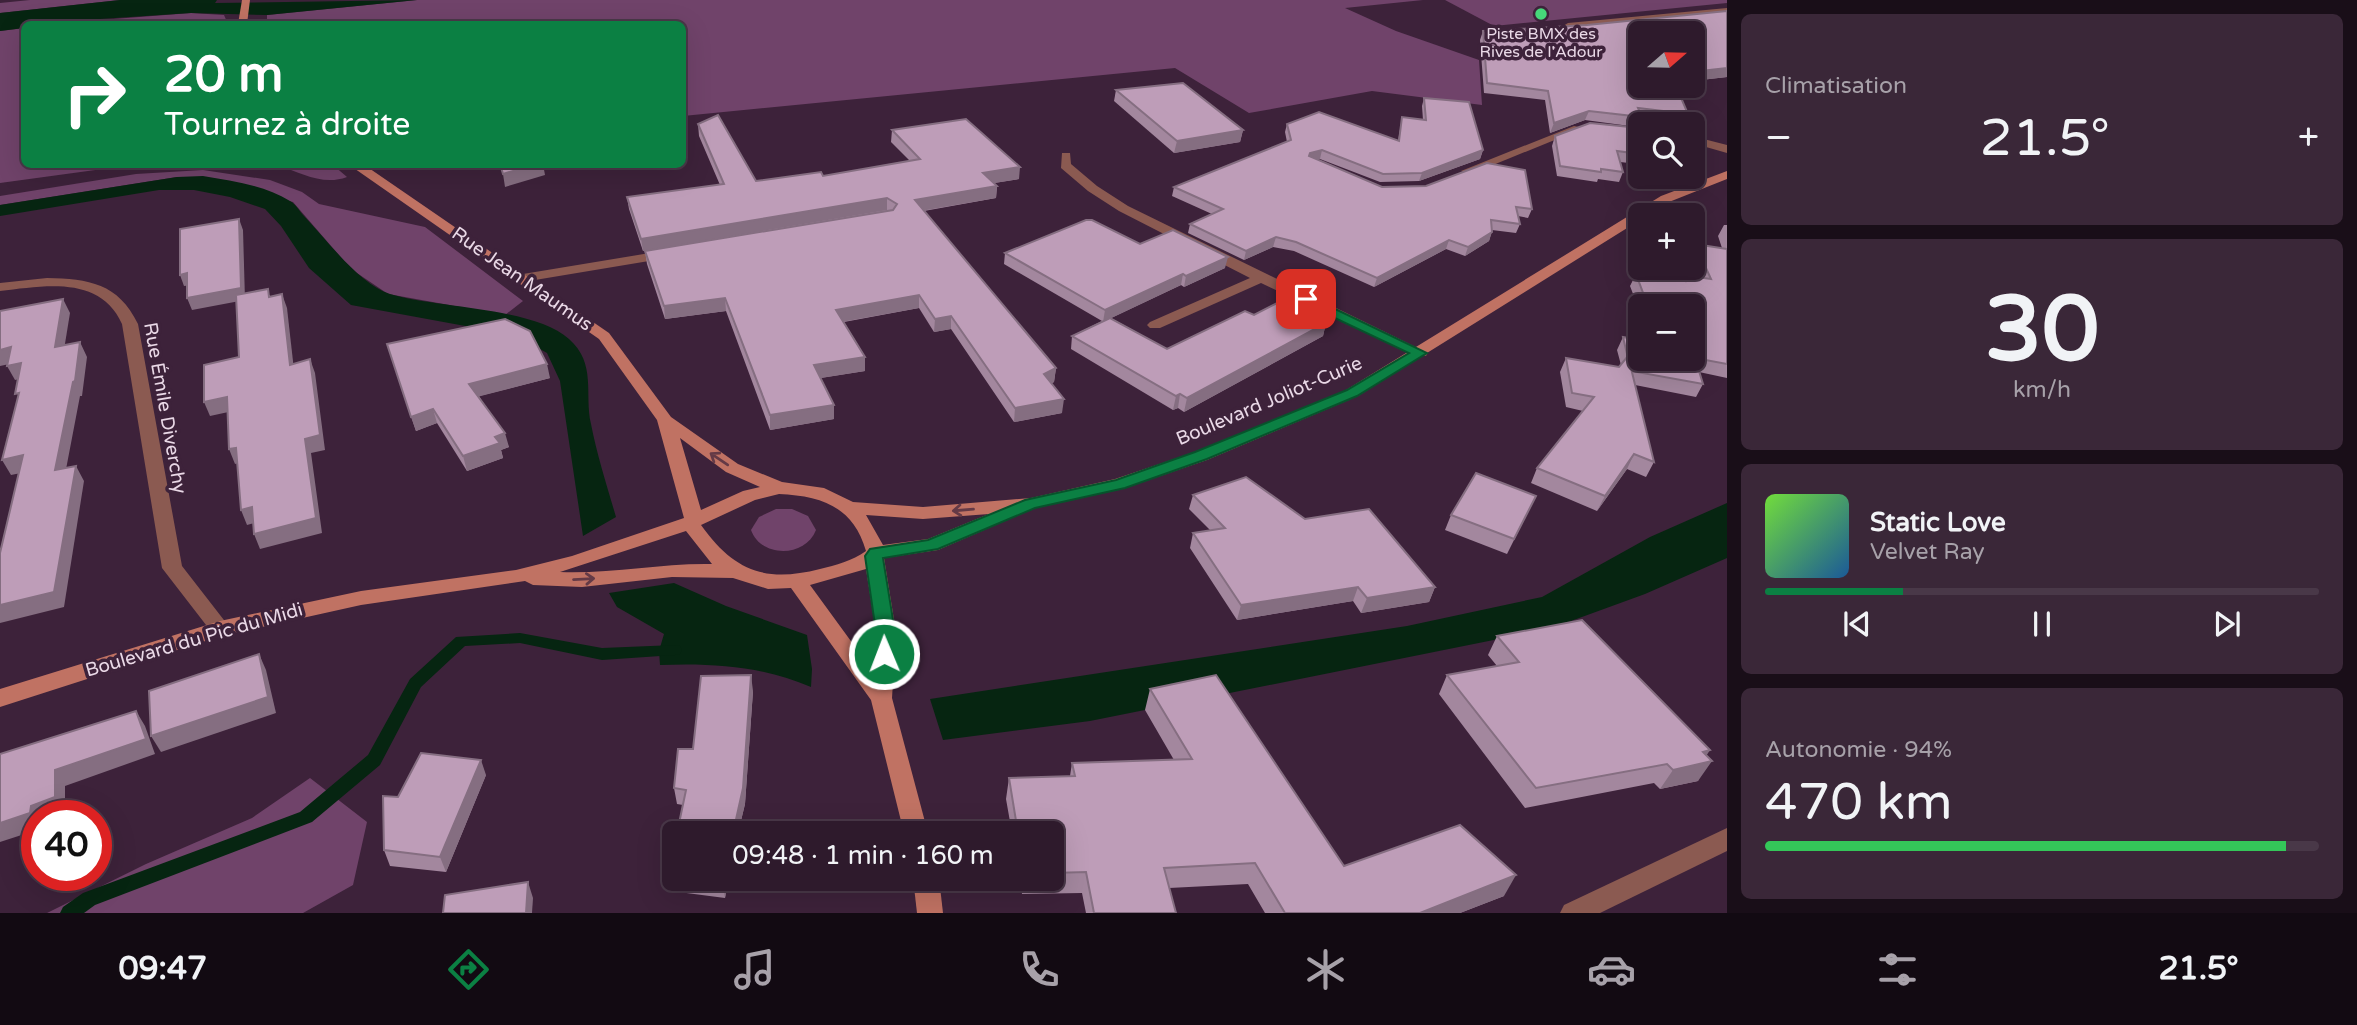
<!DOCTYPE html>
<html lang="fr">
<meta charset="utf-8">
<style>
:root{--surface:#2e1a2c;--page:#3a2738;--text:#f1f3f6;--muted:#a7a1a9;--line:#493848;--accent:#0b8043}
body{margin:0;font-family:"Varela Round",sans-serif;background:var(--page);color:var(--text);height:100vh;display:flex;flex-direction:column;font-size:26px;white-space:nowrap}
*{box-sizing:border-box;margin:0}
p{font-size:23px;color:var(--muted)}
.icon{flex:none;width:38px;height:38px;fill:none;stroke:currentColor;stroke-width:2;stroke-linecap:round;stroke-linejoin:round}
.map{position:relative;flex:1;overflow:hidden}
.details{display:flex;flex-direction:column;gap:14px;padding:14px;background:#190e18;width:630px}
.details>*{flex:none}
.top-card{position:absolute;left:21px;top:21px;width:665px;height:147px;border-radius:10px;box-shadow:0 7px 28px #0002,0 0 0 2px var(--line);background:#0b8043;color:#fff;overflow:hidden}
.needle{width:46px;rotate:70deg}
.fabs{position:absolute;left:1628px;top:21px;display:grid;gap:14px}
.fabs a{display:grid;place-items:center;width:77px;height:77px;border-radius:10px;background:var(--surface);box-shadow:0 7px 28px #0002,0 0 0 2px var(--line);font-size:35px}
.speed{position:absolute;left:21px;top:800px;display:flex;gap:14px;font-size:35px;font-weight:700;text-align:center}
.speed>*{display:grid;place-content:center;width:91px;height:91px;border-radius:50%;background:var(--surface);box-shadow:0 7px 28px #0002,0 0 0 2px var(--line);line-height:1}
.speed .limit{border:10px solid #d22;background:#fff;color:#111}
.pin{position:absolute;display:grid;place-items:center;width:60px;height:60px;color:#fff;margin:-30px;border-radius:14px;box-shadow:0 4px 10px #0006}
.me{position:absolute;width:77px;margin:-38px;rotate:359deg;stroke-linejoin:round;filter:drop-shadow(0 0 5px #0008)}
.turn{display:flex;align-items:center;gap:24px;height:147px;padding:0 28px;font-size:32px}
.turn .icon{width:91px;height:91px;stroke-width:2.5}
.turn b{display:block;font-size:49px;line-height:60px}
.big{font-size:52px;font-weight:600;line-height:1.1}
.details .tile{flex:1;display:flex;flex-direction:column;justify-content:center;gap:10px;min-width:0;padding:0 24px;border-radius:10px;background:var(--page)}
.details .dial{align-items:center;gap:0}
.dial b{font-size:91px;line-height:1}
.song{display:flex;align-items:center;gap:21px}
.cover{width:84px;height:84px;border-radius:10px;background:linear-gradient(135deg,hsl(100 70% 55%),hsl(210 70% 35%))}
.played{height:7px;border-radius:4px;background:linear-gradient(90deg,var(--accent) 25%,var(--line) 25%)}
.keys{display:flex;justify-content:space-around;direction:ltr}
.heat{display:flex;justify-content:space-between;align-items:center;font-size:38px;direction:ltr}
.charge{height:10px;border-radius:5px;background:linear-gradient(90deg,#34c759 94%,var(--line) 0)}
.trip{position:absolute;left:662px;top:821px;width:402px;height:70px;border-radius:10px;background:var(--surface);box-shadow:0 7px 28px #0002,0 0 0 2px var(--line);font-weight:600;line-height:70px;text-align:center}
.dock{display:flex;height:112px;justify-content:space-around;align-items:center;background:#120a12;color:var(--muted)}
.dock .icon{width:49px;height:49px}
.dock .on{color:var(--accent)}
.dock b{font-size:32px;color:var(--text)}
main{display:flex;flex:1;min-height:0}
.map>svg:first-child{display:block}
</style>
<main>
<div class="map">
<svg width="1727" height="913" viewBox="0 0 1727 913">
<rect width="100%" height="100%" fill="#3d223a"/>
<g fill="#70436a">
<polygon points="30,0 120,0 0,13 0,3"/>
<polygon points="417,0 1423,0 1345,8 1396,31 1479,60 1482,105 1372,91 1249,113 1175,68 683,116 682,24 267,24 267,15"/>
<polygon points="1445,0 1727,0 1727,3 1494,26"/>
<polygon points="191,13 224,15 228,24 49,24"/>
<polygon points="24,28 24,164 132,165 0,183 0,31"/>
<path d="M278 165H333L347 177C323 186 301 173 278 165Z"/>
<polygon points="203,170 270,180 302,192 319,204 425,227 523,301 505,315 388,294 351,269 293,202 177,177 0,205 0,196 136,174"/>
<path d="M776 509H792L808 516 816 530C805 558 761 558 751 530L759 517Z"/>
<polygon points="310,778 367,822 353,885 303,913 47,913 146,864 252,818"/>
</g>
<g fill="#062511">
<polygon points="120,0 217,0 215,3 417,0 267,15 191,13 24,24 24,28 0,31 0,13"/>
<path d="M203 176C232 181 264 185 290 201 296 204 299 211 304 216 326 239 360 285 390 294 435 308 534 307 569 339 597 364 584 394 591 424 597 455 607 486 616 517L583 536 560 381 547 353 533 345 487 330 351 305 309 268 281 226 265 209 230 197 194 190H159L0 216V205L177 177Z"/>
<polygon points="1727,503 1727,558 1645,594 1549,629 1090,721 943,740 930,699 1407,626 1542,597 1650,537"/>
<path d="M674 583 726 606 807 635 812 669 811 687C763 666 713 663 660 665L659 651 664 634 617 607 609 593Z"/>
</g>
<g fill="none" stroke-linecap="round" stroke-linejoin="round">
<polygon fill="#062511" fill-rule="evenodd" points="520,633 602,648 675,645 680,646 682,650 680,654 675,655 602,660 520,643 465,646 421,687 380,765 312,822 95,905 84,913 60,913 63,907 83,893 300,812 368,755 410,679 456,637"/>
<g fill="#8b5a51" fill-rule="evenodd">
<polygon points="1727,8 1727,14 1568,29 1563,26 1568,23"/>
<polygon points="1574,126 1584,128 1471,174 1461,171"/>
<polygon points="1692,136 1727,145 1727,153 1692,143"/>
<polygon points="1062,153 1070,153 1071,164 1097,186 1128,206 1428,353 1426,356 1414,356 1261,283 1160,328 1150,328 1147,325 1150,322 1250,278 1119,211 1088,191 1061,168"/>
<polygon points="668,250 673,251 673,257 523,282 516,278 523,274"/>
<path d="M47 278C89 279 118 283 138 324L182 566 227 624 230 629 227 634 220 637 213 634 162 568 122 324C100 275 45 286 0 291V283Z"/>
<polygon points="1727,828 1727,851 1600,913 1560,913 1564,905"/>
</g>
<g fill="#c07263" fill-rule="evenodd">
<polygon points="242,0 250,0 247,24 238,24"/>
<path d="M348 164H363L609 333 671 417 738 464 782 482 824 488 853 502 923 507 1031 498 1115 479 1195 452 1346 390 1661 196 1727 171V179L1669 202 1648 215H1640V220L1358 396 1207 460 1125 488 1023 511 1021 514 938 550 884 558 896 632 892 698 928 833H904L871 700 791 588 768 589 733 578 672 577 582 587 533 585 525 581 361 605 221 636 0 707V689L220 621 361 591 516 570 572 556 684 518 657 420 599 339ZM680 438 726 472 760 487 743 491 701 510ZM779 494C821 496 853 506 866 551 852 561 836 565 820 569 765 583 734 571 701 525L755 500ZM989 514 928 539 883 545 866 515 923 519ZM686 531 712 564C661 563 611 574 560 572ZM866 569 876 632 872 670 810 585Z"/>
<polygon points="913,878 939,878 943,913 917,913"/>
</g>
</g>
<g fill="#a3879e">
<polygon points="1727,11 1727,77 1692,81 1640,33 1688,114 1684,124 1641,119 1637,127 1585,120 1550,133 1545,100 1484,93 1480,40 1483,31 1587,25"/>
<polygon points="1116,90 1243,130 1240,142 1174,153 1114,101"/>
<polygon points="1424,98 1483,150 1480,159 1419,181 1380,182 1320,159 1316,160 1382,187 1532,209 1528,218 1518,216 1520,224 1516,233 1492,230 1489,241 1465,256 1446,249 1374,287 1294,251 1273,247 1244,260 1188,233 1190,224 1212,214 1172,196 1174,187 1287,142 1285,132 1287,124 1398,141 1402,117 1423,120 1422,106"/>
<polygon points="698,124 756,181 823,176 910,161 891,142 892,130 1019,179 994,183 997,186 996,198 924,211 1056,368 1054,382 1052,383 1062,413 1014,422 951,329 934,332 919,308 844,322 865,357 865,371 820,378 834,405 834,419 770,430 726,311 665,319 647,264 645,251 888,211 643,251 629,209 627,197 720,185 699,136"/>
<polygon points="1640,128 1640,160 1638,164 1620,162 1623,172 1619,182 1598,179 1597,182 1557,176 1552,146 1555,136"/>
<polygon points="1724,225 1727,225 1727,378 1699,372 1703,384 1696,397 1635,385 1654,462 1646,477 1627,469 1597,511 1531,483 1537,468 1583,411 1566,407 1560,372 1566,358 1619,367 1621,365 1617,350 1623,337 1692,359 1692,306 1640,306 1640,312 1630,286 1636,274 1680,281 1683,275 1699,278 1692,262 1692,248 1695,244 1722,248 1718,236"/>
<polygon points="1140,244 1225,268 1184,287 1181,285 1111,318 1167,349 1254,315 1326,323 1323,336 1184,412 1178,408 1173,410 1071,349 1072,336 1102,321 1004,264 1005,253"/>
<polygon points="387,344 550,378 479,396 509,447 501,450 503,458 467,471 437,423 416,431"/>
<polygon points="1193,495 1305,519 1435,587 1429,602 1361,613 1353,601 1237,620 1190,548 1193,533 1210,530 1189,509"/>
<polygon points="1529,510 1507,554 1445,530 1451,515"/>
<polygon points="1497,636 1706,756 1698,781 1660,789 1654,783 1525,808 1439,694 1447,675 1497,666 1488,655"/>
<polygon points="1150,689 1344,866 1504,896 1460,913 1265,913 1248,884 1169,888 1176,913 1086,913 1082,893 1022,894 1020,878 1052,878 1052,833 1012,833 1006,799 1009,778 1070,776 1072,763 1174,760 1145,710"/>
<polygon points="753,691 745,804 738,833 677,833 683,805 677,804 674,788 693,749"/>
<polygon points="486,775 446,872 390,866 384,850 398,797"/>
<polygon points="674,848 674,878 729,878 725,898 671,891 668,875"/>
</g>
<g fill="#856e81">
<polygon points="1727,68 1727,77 1692,81 1692,72"/>
<polygon points="1589,111 1585,120 1550,133 1554,123"/>
<polygon points="1243,130 1240,142 1174,153 1177,141"/>
<polygon points="1322,150 1320,159 1308,161 1307,165 1310,153"/>
<polygon points="1483,150 1480,159 1419,181 1422,173"/>
<polygon points="536,164 543,164 545,175 505,187 503,174"/>
<polygon points="1020,167 1019,179 982,185 983,173"/>
<polygon points="997,186 996,198 915,212 915,200"/>
<polygon points="887,198 887,210 643,251 641,239"/>
<polygon points="239,219 243,230 245,300 192,310 187,298"/>
<polygon points="1492,232 1489,241 1465,256 1468,247"/>
<polygon points="1276,237 1273,247 1244,260 1246,251"/>
<polygon points="1449,240 1446,249 1374,287 1377,278"/>
<polygon points="1228,257 1225,268 1184,287 1186,276"/>
<polygon points="187,273 192,285 184,286 180,275"/>
<polygon points="1183,274 1181,285 1103,322 1105,310"/>
<polygon points="282,294 287,308 295,379 290,365"/>
<polygon points="919,295 919,308 836,323 836,310"/>
<polygon points="725,298 726,311 665,319 664,306"/>
<polygon points="63,299 70,313 62,362 55,347"/>
<polygon points="951,316 951,329 934,332 935,319"/>
<polygon points="1326,323 1323,336 1184,412 1187,398"/>
<polygon points="80,342 87,357 82,396 80,396 63,485 55,470"/>
<polygon points="11,347 19,362 0,366 0,350"/>
<polygon points="865,357 865,371 815,379 814,365"/>
<polygon points="310,359 315,373 325,450 311,453 322,533 260,549 254,534 305,439"/>
<polygon points="21,363 28,377 15,380 7,366"/>
<polygon points="547,364 550,378 473,398 469,384"/>
<polygon points="1056,368 1054,382 1043,388 1044,374"/>
<polygon points="1180,394 1178,408 1173,410 1176,396"/>
<polygon points="227,397 233,411 210,416 204,402"/>
<polygon points="1064,399 1062,413 1014,422 1015,408"/>
<polygon points="834,405 834,419 770,430 770,415"/>
<polygon points="433,409 437,423 416,431 411,417"/>
<polygon points="505,433 509,447 501,450 503,458 467,471 463,456 495,437"/>
<polygon points="236,448 242,462 235,464 229,449"/>
<polygon points="1634,454 1627,469 1597,511 1605,496"/>
<polygon points="23,455 31,471 11,475 2,460"/>
<polygon points="76,466 84,481 64,607 0,623 0,605"/>
<polygon points="252,507 258,522 247,525 241,510"/>
<polygon points="1358,587 1353,601 1237,620 1241,605"/>
<polygon points="1435,587 1429,602 1361,613 1367,598"/>
<polygon points="259,654 266,670 276,713 161,752 151,736"/>
<polygon points="751,675 753,691 745,804 738,833 733,833"/>
<polygon points="136,711 145,726 155,754 65,786 65,813 57,816 37,816 37,830 0,842 0,823 31,806 55,770"/>
<polygon points="1710,750 1701,764 1712,761 1698,781 1660,789 1673,770 1703,752"/>
<polygon points="481,760 486,775 446,872 440,857"/>
<polygon points="1516,875 1504,896 1460,913 1420,913"/>
<polygon points="724,878 729,878 725,898 723,882"/>
<polygon points="528,882 533,898 532,913 526,913"/>
</g>
<g fill="#be9db8" stroke="#856e81" stroke-width="2">
<polygon points="1727,11 1727,68 1692,72 1692,33 1640,33 1640,86 1676,86 1688,114 1638,108 1642,117 1589,111 1554,123 1548,91 1487,83 1483,31 1587,25"/>
<polygon points="1183,83 1243,130 1177,141 1116,90"/>
<polygon points="1424,98 1469,102 1483,150 1422,173 1383,174 1322,150 1310,153 1309,156 1382,187 1426,186 1487,163 1525,170 1532,209 1516,207 1520,224 1491,220 1492,232 1468,247 1449,240 1377,278 1296,242 1276,237 1246,251 1190,224 1223,209 1174,187 1291,140 1287,124 1319,112 1399,141 1402,117 1426,120"/>
<polygon points="718,115 756,181 821,172 823,176 920,159 892,130 966,119 1020,167 983,173 997,186 915,200 1056,368 1044,374 1064,399 1015,408 951,316 935,319 919,295 836,310 865,357 814,365 834,405 770,415 725,298 664,306 645,251 893,210 897,204 887,198 641,239 627,197 724,184 698,124"/>
<polygon points="1590,123 1640,128 1640,145 1639,145 1640,154 1617,151 1623,172 1601,169 1601,172 1560,166 1555,136"/>
<polygon points="500,164 536,164 503,174"/>
<polygon points="239,219 241,288 187,298 187,273 180,275 180,229"/>
<polygon points="1086,220 1092,220 1140,244 1173,230 1228,257 1186,276 1183,274 1105,310 1005,253"/>
<polygon points="1695,244 1727,249 1727,364 1695,358 1703,384 1631,371 1623,337 1640,340 1640,359 1692,359 1692,306 1648,306 1636,274 1685,281 1683,275 1711,279"/>
<polygon points="268,289 269,297 282,294 290,365 310,359 320,435 305,439 316,518 254,534 252,507 241,510 236,448 229,449 227,397 204,402 204,365 239,357 236,295"/>
<polygon points="63,299 55,347 80,342 75,381 73,382 55,470 76,466 54,592 0,605 0,553 23,455 2,460 19,393 15,394 21,363 7,366 11,347 0,350 0,311"/>
<polygon points="1281,301 1326,323 1187,398 1180,394 1176,396 1072,336 1110,318 1167,349 1245,311 1254,315"/>
<polygon points="505,319 530,331 547,364 469,384 505,433 495,437 500,443 463,456 433,409 411,417 387,344"/>
<polygon points="1628,356 1654,462 1634,454 1605,496 1537,468 1594,397 1572,393 1566,358 1619,367"/>
<polygon points="1476,473 1536,496 1514,539 1451,515"/>
<polygon points="1246,477 1305,519 1369,509 1435,587 1367,598 1358,587 1241,605 1193,533 1225,528 1193,495"/>
<polygon points="1582,620 1710,750 1703,752 1712,761 1673,770 1667,764 1536,788 1447,675 1519,662 1497,636"/>
<polygon points="259,654 268,697 151,736 149,691"/>
<polygon points="751,675 743,788 733,833 677,833 686,790 674,788 678,749 693,749 701,676"/>
<polygon points="1216,675 1344,866 1460,825 1516,875 1420,913 1285,913 1255,863 1164,868 1176,913 1094,913 1086,872 1052,873 1052,833 1018,833 1009,778 1075,776 1072,763 1192,759 1150,689"/>
<polygon points="136,711 146,739 55,770 55,797 31,806 30,813 0,823 0,754"/>
<polygon points="421,753 481,760 440,857 384,850 383,796 398,797"/>
<polygon points="674,848 674,876 668,875"/>
<polygon points="694,878 724,878 723,882"/>
<polygon points="528,882 526,913 443,913 445,895"/>
</g>
<defs><path id="oneway-shaft" d="M-6 0H5M1.5-3L5.5 0L1.5 3" fill="none" stroke-width="1.6" stroke-linecap="round" stroke-linejoin="round" transform="scale(1.75)"/></defs>
<g stroke="#643a46">
<use href="#oneway-shaft" transform="translate(719 459) rotate(-146)"/>
<use href="#oneway-shaft" transform="translate(963 510) rotate(175)"/>
<use href="#oneway-shaft" transform="translate(584 579) rotate(-3)"/>
</g>
<polygon fill="#0b8043" stroke="#07532c" stroke-width="2" points="1306,295 1427,353 1357,396 1207,459 1125,488 1035,508 938,549 883,558 895,632 891,659 884,661 877,659 874,654 876,632 865,556 870,549 928,540 1025,500 1116,480 1195,452 1347,390 1409,353 1301,302 1301,297"/>
<circle fill="#46d77a" stroke="#3d223a" stroke-width="2.5" cx="1541" cy="14" r="7"/>
<g text-anchor="middle" dominant-baseline="central" stroke-width="7" stroke-linejoin="round" paint-order="stroke">
<g font-size="16" fill="#ead9e7" stroke="#3d223a">
<text x="1541" y="34">Piste BMX des<tspan x="1541" dy="18">Rives de l'Adour</tspan></text>
</g>
<g font-size="19" fill="#ead9e7" stroke="#3d223a">
<text transform="translate(522 279) rotate(35)">Rue Jean Maumus</text>
<text transform="translate(1269 401) rotate(-23)">Boulevard Joliot-Curie</text>
<text transform="translate(165 408) rotate(80)">Rue Émile Diverchy</text>
<text transform="translate(194 640) rotate(-16)">Boulevard du Pic du Midi</text>
</g>
</g>
</svg>
<div class="fabs">
<a><svg class="needle" viewBox="-14 -14 28 28"><path d="M0-13l5 13h-10z" fill="#e53935"/><path d="M0 13l5-13h-10z" fill="#a7a1a9"/></svg></a>
<a><svg class="icon" aria-label="search" viewBox="0 0 24 24"><circle cx="10" cy="10" r="6"/><path d="M15 15l6 6"/></svg></a>
<a>+</a>
<a>−</a>
</div>
<div class="speed"><div class="limit">40</div></div>
<div class="pin" style="left:1306px;top:299px;background:#d93025"><svg class="icon" aria-label="arrive" viewBox="0 0 24 24"><path d="M6 21V4h12l-3 4 3 4H6"/></svg></div>
<svg class="me" style="left:884px;top:654px" viewBox="-20 -20 40 40"><circle r="17" fill="#0b8043" stroke="#fff" stroke-width="3"/><path d="M0-11L8 9 0 5-8 9z" fill="#fff"/></svg>
<div class="trip">09:48 · 1 min · 160 m</div>
<div class="top-card">
<div class="turn"><svg class="icon" aria-label="right" viewBox="0 0 24 24"><path d="M7 20v-9h11M14 6l5 5-5 5"/></svg><div><b>20 m</b>Tournez à droite</div></div>
</div>
</div>
<section class="details">
<div class="tile"><p>Climatisation</p>
<div class="heat"><a>−</a><b class="big">21.5°</b><a>+</a></div>
</div>
<div class="tile dial"><b>30</b><p>km/h</p></div>
<div class="tile">
<div class="song"><i class="cover"></i><div><b>Static Love</b><p>Velvet Ray</p></div></div>
<div class="played"></div>
<div class="keys"><svg class="icon" aria-label="previous" viewBox="0 0 24 24"><path d="M18 5L8 12l10 7zM5 5v14"/></svg><svg class="icon" aria-label="pause" viewBox="0 0 24 24"><path d="M8 5v14M16 5v14"/></svg><svg class="icon" aria-label="next" viewBox="0 0 24 24"><path d="M6 5l10 7-10 7zM19 5v14"/></svg></div>
</div>
<div class="tile"><p>Autonomie · 94%</p><b class="big">470 km</b><div class="charge"></div></div>
</section>
</main>
<nav class="dock">
<b>09:47</b>
<svg class="icon on" aria-label="directions" viewBox="0 0 24 24"><path d="M12 3l9 9-9 9-9-9zM9 14v-3h6M13 9l2 2-2 2"/></svg>
<svg class="icon" aria-label="music" viewBox="0 0 24 24"><path d="M9 18V5l10-2v13"/><circle cx="6" cy="18" r="3"/><circle cx="16" cy="16" r="3"/></svg>
<svg class="icon" aria-label="phone" viewBox="0 0 24 24"><path d="M5 4h4l2 5-3 2q2 4 5 5l2-3 5 2v4C11 20 4 13 5 4z"/></svg>
<svg class="icon" aria-label="climate" viewBox="0 0 24 24"><path d="M12 3v18M4 7l16 10M4 17L20 7"/></svg>
<svg class="icon" aria-label="car" viewBox="0 0 24 24"><path d="M5 17H2v-5l4-1 3-4h7l3 4 3 1v5h-3M9 17h6M6 11h13"/><circle cx="7" cy="17" r="2"/><circle cx="17" cy="17" r="2"/></svg>
<svg class="icon" aria-label="filters" viewBox="0 0 24 24"><path d="M4 7h16M4 17h16"/><circle cx="9" cy="7" r="2"/><circle cx="15" cy="17" r="2"/></svg>
<b>21.5°</b>
</nav>
